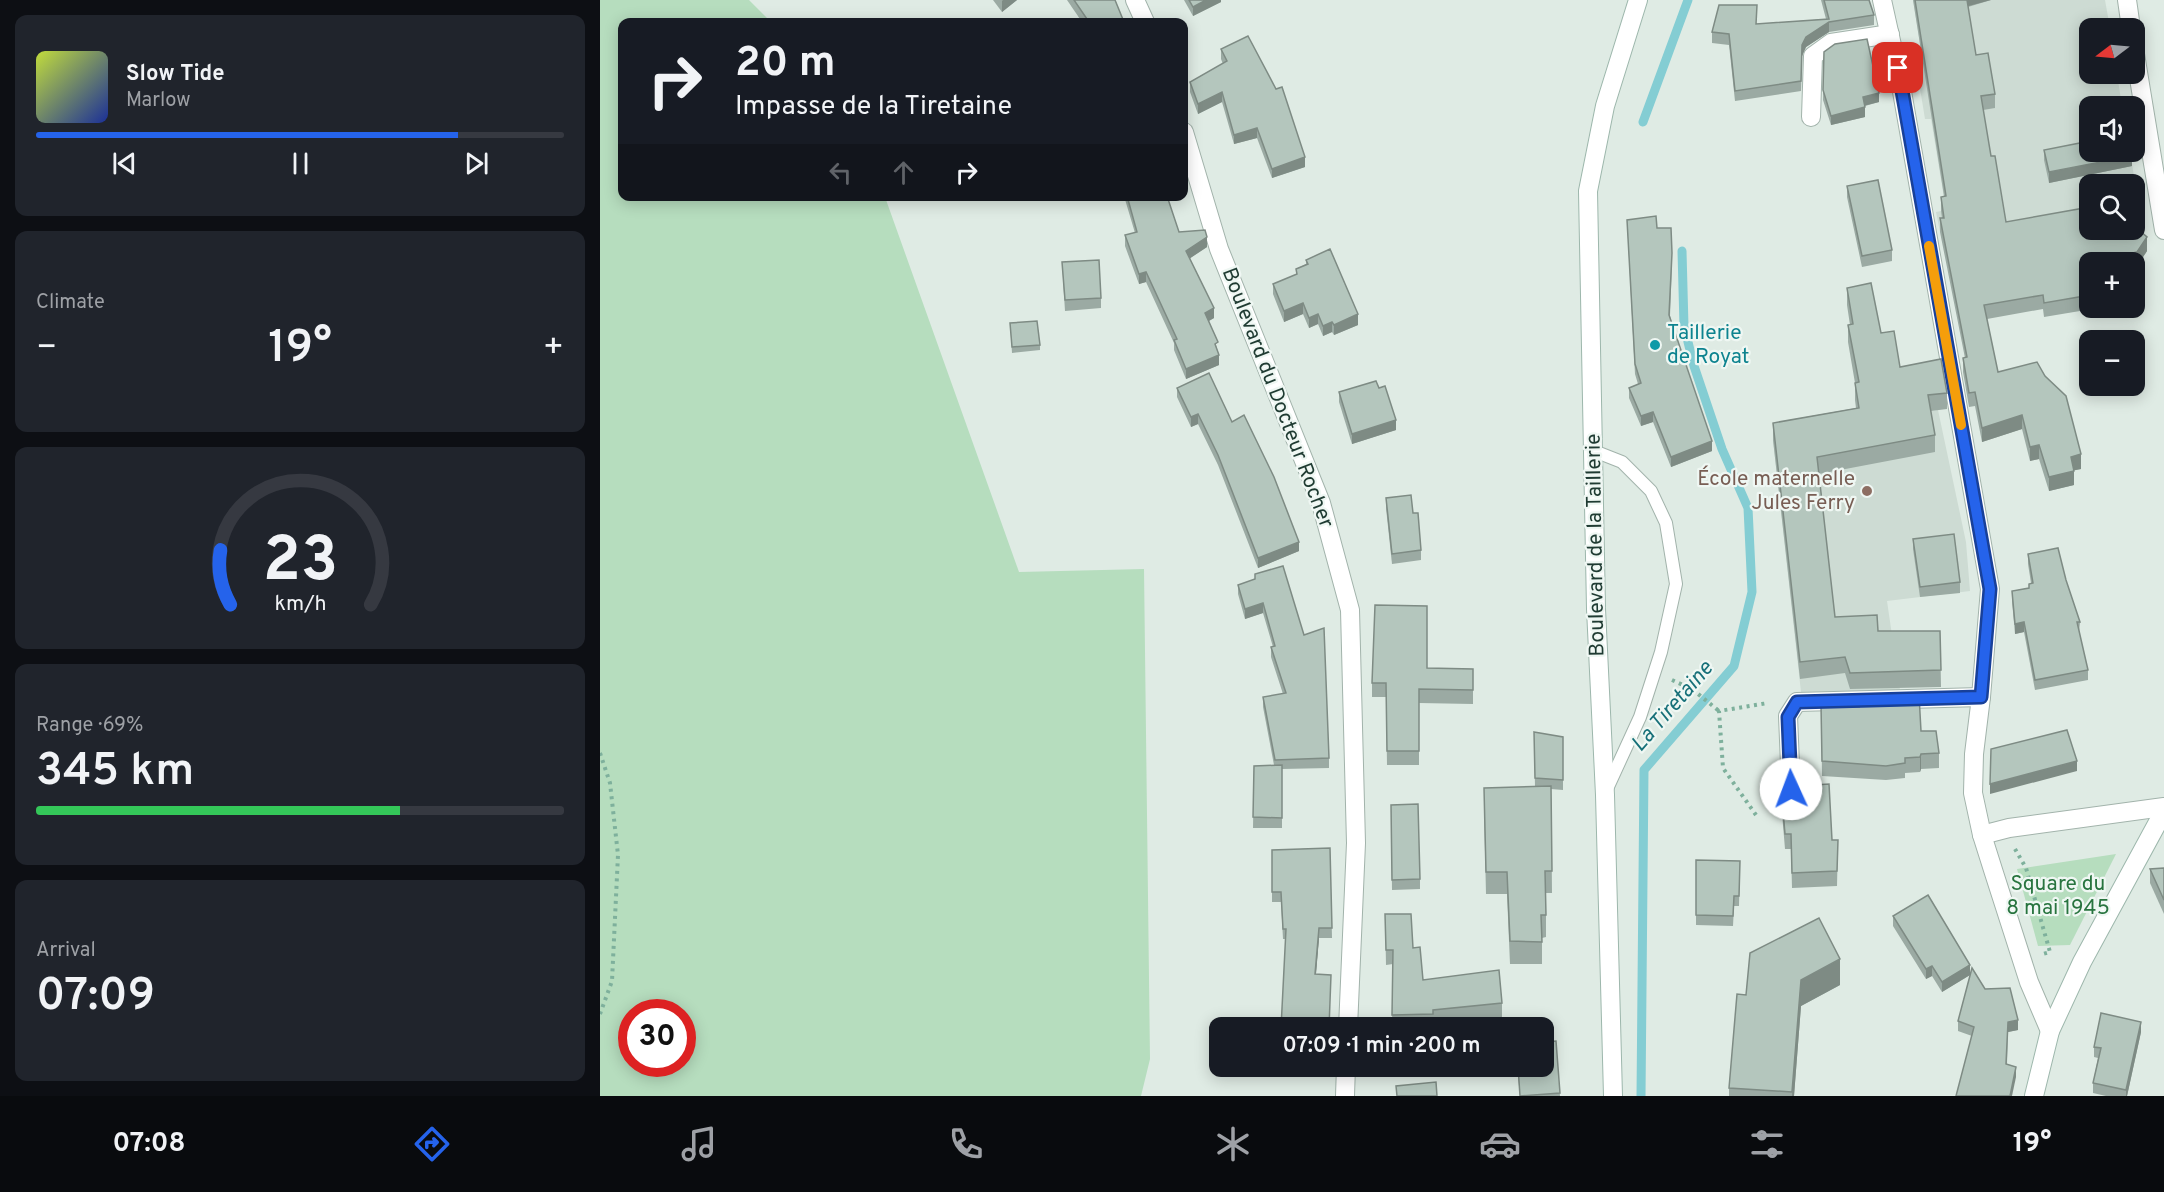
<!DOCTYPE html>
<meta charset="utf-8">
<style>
:root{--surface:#171b24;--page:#20242c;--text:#f1f3f6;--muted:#9ea1a6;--line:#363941;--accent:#2563eb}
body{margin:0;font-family:Overpass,sans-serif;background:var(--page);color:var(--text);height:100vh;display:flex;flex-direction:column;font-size:22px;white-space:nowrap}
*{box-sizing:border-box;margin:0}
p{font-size:20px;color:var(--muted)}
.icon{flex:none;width:33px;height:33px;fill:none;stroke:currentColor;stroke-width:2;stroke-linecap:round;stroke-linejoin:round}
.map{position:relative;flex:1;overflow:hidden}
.panel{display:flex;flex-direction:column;gap:15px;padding:15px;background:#0d0f14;width:600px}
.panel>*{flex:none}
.guide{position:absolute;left:18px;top:18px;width:570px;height:183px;border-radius:12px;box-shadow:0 3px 15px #0003;background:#171b24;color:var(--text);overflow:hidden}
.needle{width:39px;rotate:254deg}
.tools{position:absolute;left:1479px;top:18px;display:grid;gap:12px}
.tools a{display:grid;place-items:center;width:66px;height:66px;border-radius:12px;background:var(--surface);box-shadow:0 3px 15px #0003;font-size:30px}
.speed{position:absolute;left:18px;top:999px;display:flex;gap:12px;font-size:30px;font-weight:700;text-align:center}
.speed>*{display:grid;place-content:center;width:78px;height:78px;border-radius:50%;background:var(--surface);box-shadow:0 3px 15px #0003;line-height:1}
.speed .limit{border:9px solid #d22;background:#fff;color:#111}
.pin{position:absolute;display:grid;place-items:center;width:51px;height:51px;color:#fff;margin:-26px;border-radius:12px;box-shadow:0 3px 9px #0006}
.me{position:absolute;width:66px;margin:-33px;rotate:358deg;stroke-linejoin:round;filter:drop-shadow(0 0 4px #0008)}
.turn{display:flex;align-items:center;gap:21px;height:126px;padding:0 18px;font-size:27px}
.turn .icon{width:78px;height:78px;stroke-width:2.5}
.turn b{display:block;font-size:42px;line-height:51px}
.lanes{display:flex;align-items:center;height:57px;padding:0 18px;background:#0003;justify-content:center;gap:30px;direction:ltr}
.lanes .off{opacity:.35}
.big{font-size:45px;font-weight:600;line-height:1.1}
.panel .card{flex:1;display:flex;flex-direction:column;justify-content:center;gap:9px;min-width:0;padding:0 21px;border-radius:12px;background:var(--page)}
.panel .dial{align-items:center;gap:0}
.dial svg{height:156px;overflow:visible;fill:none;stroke:var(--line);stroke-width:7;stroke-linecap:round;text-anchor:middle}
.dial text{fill:var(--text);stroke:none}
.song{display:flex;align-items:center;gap:18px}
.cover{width:72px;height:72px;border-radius:9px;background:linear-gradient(135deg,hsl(70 70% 55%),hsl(230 70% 35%))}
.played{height:6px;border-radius:3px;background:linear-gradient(90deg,var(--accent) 80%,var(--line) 80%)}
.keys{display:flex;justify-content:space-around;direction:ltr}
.heat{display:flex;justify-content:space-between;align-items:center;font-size:33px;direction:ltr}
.charge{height:9px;border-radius:4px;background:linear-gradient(90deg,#34c759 69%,var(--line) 0)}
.trip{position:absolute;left:609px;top:1017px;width:345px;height:60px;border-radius:12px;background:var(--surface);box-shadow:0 3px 15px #0003;font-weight:600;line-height:60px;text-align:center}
.menu{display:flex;height:96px;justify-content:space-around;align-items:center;background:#090b0e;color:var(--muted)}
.menu .icon{width:42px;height:42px}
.menu .selected{color:var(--accent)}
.menu b{font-size:27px;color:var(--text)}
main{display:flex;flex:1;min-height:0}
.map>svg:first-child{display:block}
</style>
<main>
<section class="panel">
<div class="card">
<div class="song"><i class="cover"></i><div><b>Slow Tide</b><p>Marlow</p></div></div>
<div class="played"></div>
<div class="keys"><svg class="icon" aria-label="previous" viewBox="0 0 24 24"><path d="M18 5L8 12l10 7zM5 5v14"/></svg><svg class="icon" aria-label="pause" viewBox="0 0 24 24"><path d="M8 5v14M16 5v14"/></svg><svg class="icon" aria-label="next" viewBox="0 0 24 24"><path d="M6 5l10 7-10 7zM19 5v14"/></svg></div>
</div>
<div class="card"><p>Climate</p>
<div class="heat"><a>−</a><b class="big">19°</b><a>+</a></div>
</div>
<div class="card dial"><svg viewBox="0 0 100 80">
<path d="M14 69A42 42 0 1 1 86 69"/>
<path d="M14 69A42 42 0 0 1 9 41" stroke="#2563eb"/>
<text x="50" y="56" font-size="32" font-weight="700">23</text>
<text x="50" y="72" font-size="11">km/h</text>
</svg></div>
<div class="card"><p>Range · 69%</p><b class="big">345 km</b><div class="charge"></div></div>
<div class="card"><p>Arrival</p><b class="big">07:09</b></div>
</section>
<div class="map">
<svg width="1564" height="1096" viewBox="0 0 1564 1096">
<rect width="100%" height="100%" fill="#dfebe4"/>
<g fill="#cddbd3">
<polygon points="1313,0 1505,0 1510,28 1490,28 1490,74 1517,74 1522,106 1490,106 1490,152 1530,152 1541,218 1535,219 1534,184 1490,184 1489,221 1340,232 1336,212 1346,210 1331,119 1325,119 1316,64 1323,63"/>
<polygon points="1338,410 1366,542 1370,591 1287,601 1300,690 1201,692 1173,440"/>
</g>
<g fill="#b6ddbe" fill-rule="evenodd">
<path d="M0 0H149L171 22H22V196L285 197 419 572 544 569 550 1059 541 1096H0ZM32 1012H82V1064H32Z"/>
<polygon points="1516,854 1470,945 1438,946 1417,869"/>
</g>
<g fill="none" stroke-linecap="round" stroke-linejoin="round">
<g stroke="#84cdd3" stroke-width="9">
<polyline points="1043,122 1088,0"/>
<polyline points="1041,1096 1044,770 1134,666 1152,592 1148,508 1122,449 1094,366 1084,326 1082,251"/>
</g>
<defs>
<polyline id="service" points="994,451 1022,462 1051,491 1066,523 1076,584 1061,652 1040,717 1006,791"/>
<g id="minor">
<polyline points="535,0 545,22"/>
<polyline points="1282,0 1301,86 1390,589 1381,697 1374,754 1373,793 1382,835 1394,873 1429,982 1450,1031"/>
<polyline points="1527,0 1531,28"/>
<polyline points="1534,48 1564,230"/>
<polyline points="1211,117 1213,56 1231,43 1290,34"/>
<polyline points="584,132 619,249 721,503 750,610 756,843 748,1028"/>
<polyline points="1191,789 1188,716 1197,702 1381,697"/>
<polyline points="1382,835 1409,828 1564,807"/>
<polyline points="745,1096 746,1066"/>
</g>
<g id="secondary">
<polyline points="1013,1096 1005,795 996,609 988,191 1005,106 1038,0"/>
<polyline points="1434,1096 1450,1031 1482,962 1564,811"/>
</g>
</defs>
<use href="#service" stroke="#a2b3ab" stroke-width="14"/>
<use href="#minor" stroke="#a2b3ab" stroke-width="20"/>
<use href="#secondary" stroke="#9db7ac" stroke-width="20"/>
<g stroke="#7eb09c" stroke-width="4" stroke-dasharray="3 4.5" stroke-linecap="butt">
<polyline points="1072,680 1092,689 1119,711"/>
<polyline points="0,753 10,783 18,855 12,981 0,1014"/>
<polyline points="1156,815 1123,768 1119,711 1168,703"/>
<polyline points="1415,849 1426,868 1450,952 1443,954"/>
</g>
<use href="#service" stroke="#fff" stroke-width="12"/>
<use href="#minor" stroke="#fff" stroke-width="18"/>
<use href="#secondary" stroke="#fff" stroke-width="18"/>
</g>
<g fill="#9baaa3">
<polygon points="393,0 417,0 402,12"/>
<polygon points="467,0 515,0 524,22 482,22"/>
<polygon points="584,0 621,0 621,2 593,16"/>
<polygon points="1221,0 1269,0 1274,15 1274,25 1229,32 1206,47 1202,56 1201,91 1135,101 1129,45 1112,43 1112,32 1157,24 1226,19"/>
<polygon points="1313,0 1391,0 1368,7 1376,55 1395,94 1395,108 1383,110 1391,156 1406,222 1547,251 1537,266 1534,267 1534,262 1490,262 1490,308 1498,308 1444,317 1443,309 1387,319 1398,372 1481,469 1474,470 1474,485 1449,491 1439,459 1430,461 1422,429 1382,442 1375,406 1369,407 1363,372 1363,358 1365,358 1340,232 1340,218 1342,218 1341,211 1341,197 1344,196"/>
<polygon points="621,49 705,167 672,178 657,138 634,144 622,102 598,114 590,92 590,82 623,64 621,59"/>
<polygon points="1224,52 1279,102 1265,106 1265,117 1231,125 1223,100"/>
<polygon points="1444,150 1532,166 1449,183 1444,160"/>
<polygon points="1247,186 1292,250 1292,261 1262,267 1247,197"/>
<polygon points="524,196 567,196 579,232 607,247 590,258 614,318 609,321 618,352 619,365 586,379 574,350 574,343 546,282 539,284 525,246 525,235 535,233"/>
<polygon points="1027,220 1057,228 1072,263 1070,316 1112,451 1071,467 1053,422 1041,426 1029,398 1029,388 1038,384 1035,374"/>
<polygon points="706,260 758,325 734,335 732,332 723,336 718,324 709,328 703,314 684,322 673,294 673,284 696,275 696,269 706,264"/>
<polygon points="462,262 501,298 501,308 465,311"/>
<polygon points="1247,288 1281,333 1300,367 1347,393 1347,409 1331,411 1335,435 1335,452 1219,474 1235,617 1278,631 1340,631 1341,687 1250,689 1245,673 1200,679 1173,440 1173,423 1256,408 1255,400 1255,383 1248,342 1248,325 1250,325 1247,305"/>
<polygon points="410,323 440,345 440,350 412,353"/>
<polygon points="577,388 632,422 699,551 658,568 618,465 598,424 591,427 577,397"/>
<polygon points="779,388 796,430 752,444 739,402 739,392"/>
<polygon points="786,498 813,513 821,550 821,560 792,564 786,508"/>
<polygon points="1313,539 1360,582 1360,593 1320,597 1313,549"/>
<polygon points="1428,554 1466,580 1480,622 1479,632 1488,670 1488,680 1435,690 1424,632 1415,634 1412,601 1412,591 1429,588 1429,584 1431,583 1428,564"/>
<polygon points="655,579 729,758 729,768 682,769 682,828 653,828 654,766 674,765 663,707 663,697 683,694 671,657 671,647 673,647 663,613 645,619 638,594 638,585"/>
<polygon points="827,668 873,669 873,704 819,703 819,765 787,765 786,697 772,697 772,683"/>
<polygon points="1256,697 1321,731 1339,753 1339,768 1321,769 1320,772 1305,773 1305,778 1286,780 1222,776 1221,705 1256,706"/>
<polygon points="934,732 963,737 963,790 951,789 952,893 946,893 946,937 942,938 942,964 910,964 907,894 886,894 884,810 935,787"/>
<polygon points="1181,787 1232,840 1238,840 1237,886 1192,888 1191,849 1185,849 1181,801"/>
<polygon points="791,805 820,879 820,889 792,890"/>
<polygon points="730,848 732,938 719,938 716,974 686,939 683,939 681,902 672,902 672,850"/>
<polygon points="1096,860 1140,861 1139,906 1134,906 1133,926 1096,925"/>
<polygon points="1564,868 1564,914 1550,883 1550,869"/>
<polygon points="785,914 813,948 823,980 902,1003 902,1018 833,1025 833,1028 792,1028 793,964 786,965"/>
<polygon points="1293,916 1370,973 1385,989 1418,1030 1408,1032 1407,1064 1416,1077 1372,1036 1358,1031 1358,1021 1370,975 1342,992 1332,976 1326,979 1293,926"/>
<polygon points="1240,985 1201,1006 1194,1096 1129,1096 1129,1088 1146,995"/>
<polygon points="1541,1032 1527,1096 1506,1096 1493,1093 1493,1083 1498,1058 1494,1057 1494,1047"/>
<polygon points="956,1041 960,1096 920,1096 917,1066 944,1066"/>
</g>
<g fill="#7e8b84">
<polygon points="403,0 417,0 402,12 402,1"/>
<polygon points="606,0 621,0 621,2 593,16 593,7"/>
<polygon points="1365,0 1391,0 1365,7"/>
<polygon points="1229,22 1229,32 1206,47 1202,56 1201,91 1202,45 1206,37"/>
<polygon points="622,92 622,102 598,114 598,104"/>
<polygon points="1279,93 1279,102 1263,106 1263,97"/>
<polygon points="1265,107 1265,117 1231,125 1231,116"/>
<polygon points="657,128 657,138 634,144 634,135"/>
<polygon points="1532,156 1532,166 1449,183 1449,172"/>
<polygon points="705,157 705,167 672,178 672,169"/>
<polygon points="607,237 607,247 586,261 586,251"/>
<polygon points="1547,237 1547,251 1537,266 1537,252"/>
<polygon points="546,272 546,282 539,284 539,274"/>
<polygon points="703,303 703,314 684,322 684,311"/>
<polygon points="614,308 614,318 605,323 605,313"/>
<polygon points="718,314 718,324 709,328 709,318"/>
<polygon points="758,314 758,325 734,335 734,325"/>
<polygon points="732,322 732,332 723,336 723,326"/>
<polygon points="619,355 619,365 586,379 586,369"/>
<polygon points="1053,412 1053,422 1041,426 1041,416"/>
<polygon points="598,414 598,424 591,427 591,417"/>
<polygon points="1422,415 1422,429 1382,442 1382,428"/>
<polygon points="796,420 796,430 752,444 752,434"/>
<polygon points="1112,441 1112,451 1071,467 1071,457"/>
<polygon points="1439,445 1439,459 1430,461 1430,447"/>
<polygon points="1481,454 1481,469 1471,471 1471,457"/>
<polygon points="1474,471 1474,485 1449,491 1449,477"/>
<polygon points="699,542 699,551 658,568 658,558"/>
<polygon points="663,603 663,613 645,619 645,609"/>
<polygon points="1424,622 1424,632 1415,634 1415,624"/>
<polygon points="1321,754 1321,769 1320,772 1320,757"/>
<polygon points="1477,761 1477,771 1390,794 1390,784"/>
<polygon points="719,928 719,938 715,985 715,974"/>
<polygon points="1240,959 1240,985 1201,1006 1194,1096 1192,1096 1201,980"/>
<polygon points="1370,965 1370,975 1342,992 1342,982"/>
<polygon points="1332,966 1332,976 1326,979 1326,969"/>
<polygon points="1418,1020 1418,1030 1408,1032 1408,1022"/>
<polygon points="1541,1022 1541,1032 1527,1096 1526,1096 1526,1090"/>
<polygon points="1416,1067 1416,1077 1412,1096 1410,1096"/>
</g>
<g fill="#b4c6bd" stroke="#7e8b84" stroke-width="1.5">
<polygon points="474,0 515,0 524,22 489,22"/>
<polygon points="589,0 606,0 593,7"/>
<polygon points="1224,0 1269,0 1274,15 1229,22 1206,37 1202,45 1201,81 1135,91 1129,34 1112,32 1119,5 1157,5 1156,24 1229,19"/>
<polygon points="1315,0 1367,0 1376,55 1388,53 1395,94 1381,96 1391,156 1395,156 1406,222 1490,207 1490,230 1534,230 1534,226 1547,237 1537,252 1519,256 1521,262 1490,262 1490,295 1444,303 1443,295 1384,305 1398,372 1437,362 1445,376 1466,396 1481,454 1471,457 1474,471 1449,477 1439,445 1430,447 1422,415 1382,428 1375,392 1369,393 1363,358 1367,357 1340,218 1344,218 1341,197 1346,196"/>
<polygon points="648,36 676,89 682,87 705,157 672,169 657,128 634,135 622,92 598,104 590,82 627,61 621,49"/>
<polygon points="1267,39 1279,93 1263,97 1265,107 1231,116 1223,90 1224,52 1235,44"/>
<polygon points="1490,141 1490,152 1531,152 1532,156 1449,172 1444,150"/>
<polygon points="1278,180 1292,250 1262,256 1247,186"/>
<polygon points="527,196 567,196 579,232 605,230 607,237 586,251 614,308 605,313 618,342 615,344 619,355 586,369 574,340 577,339 546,272 539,274 525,235 537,232"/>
<polygon points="1056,216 1057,228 1071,228 1072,253 1069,315 1112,441 1071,457 1053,412 1041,416 1029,388 1041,383 1035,364 1027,220"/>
<polygon points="730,249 758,314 734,325 732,322 723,326 718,314 709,318 703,303 684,311 673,284 697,274 696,269 708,264 706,260"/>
<polygon points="499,260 501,298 465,300 462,262"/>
<polygon points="1271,283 1281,333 1294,331 1300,367 1341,359 1347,393 1328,395 1335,435 1217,457 1235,617 1277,615 1278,631 1340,631 1341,670 1250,673 1245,657 1200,662 1173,423 1259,408 1255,383 1259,382 1248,325 1253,324 1247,288"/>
<polygon points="437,321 440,345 412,347 410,323"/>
<polygon points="609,373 632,422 644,415 674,477 699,542 658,558 618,455 598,414 591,417 577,388"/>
<polygon points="776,381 779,388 785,386 796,420 752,434 739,392"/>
<polygon points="811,495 813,513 818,513 821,550 792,554 786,498"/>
<polygon points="1354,534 1360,582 1320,587 1313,539"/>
<polygon points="1458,548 1466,580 1480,622 1477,622 1488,670 1435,680 1424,622 1415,624 1412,591 1429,588 1429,584 1433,583 1428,554"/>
<polygon points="683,566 704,635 724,628 729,758 675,760 663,697 686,693 671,647 675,646 663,603 645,609 638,585 655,579 655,574"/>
<polygon points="775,605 827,606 827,668 873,669 873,690 819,689 819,751 787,751 786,683 772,683"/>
<polygon points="1319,695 1321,731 1336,731 1339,753 1321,754 1320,757 1305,758 1305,763 1286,766 1222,761 1221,705 1259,707 1256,697"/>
<polygon points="1467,730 1477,761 1390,784 1391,749"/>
<polygon points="934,732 963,737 963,780 935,778"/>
<polygon points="682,765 682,818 653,817 654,766"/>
<polygon points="1229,784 1232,840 1238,840 1237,871 1192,873 1191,834 1185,834 1181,787"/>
<polygon points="951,786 952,871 945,871 946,915 941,915 942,942 910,941 907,872 886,872 884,788"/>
<polygon points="818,804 820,879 792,880 791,805"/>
<polygon points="730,848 732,928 719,928 715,974 731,975 729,1028 681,1028 686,929 683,929 681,892 672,892 672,850"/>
<polygon points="1096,860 1140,861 1139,896 1134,896 1133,916 1096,915"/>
<polygon points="1564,868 1564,900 1550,869"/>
<polygon points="1328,895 1370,965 1342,982 1332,966 1326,969 1293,916"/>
<polygon points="785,914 811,914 813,948 820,947 823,980 899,970 902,1003 833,1010 833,1014 792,1015 793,950 786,950"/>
<polygon points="1219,918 1240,959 1201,980 1192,1092 1129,1088 1137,994 1146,995 1150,953"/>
<polygon points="1372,968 1385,989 1410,988 1418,1020 1408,1022 1406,1064 1416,1067 1410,1096 1356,1096 1374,1027 1358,1021"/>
<polygon points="1501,1013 1541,1022 1526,1090 1493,1083 1501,1048 1494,1047"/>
<polygon points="956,1041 960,1093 920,1096 918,1066 944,1066 944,1042"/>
<polygon points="836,1082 837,1096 797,1096 796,1086"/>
</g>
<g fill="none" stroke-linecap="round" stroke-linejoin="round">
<defs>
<polyline id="route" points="1191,789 1188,717 1197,702 1381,697 1390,589 1298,68"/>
</defs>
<use href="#route" stroke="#184099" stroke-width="15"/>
<use href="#route" stroke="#2563eb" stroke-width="10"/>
<polyline stroke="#f59e0b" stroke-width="10" points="1329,246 1361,425"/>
</g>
<circle fill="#0f9aa8" stroke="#eff7f3" stroke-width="2" cx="1055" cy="345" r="6"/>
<circle fill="#8d6e63" stroke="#eff7f3" stroke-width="2" cx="1267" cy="491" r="6"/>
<g text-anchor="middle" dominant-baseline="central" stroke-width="4.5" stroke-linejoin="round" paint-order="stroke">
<g font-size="21" fill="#0d838f" stroke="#eff7f3" text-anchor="start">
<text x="1067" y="333">Taillerie<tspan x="1067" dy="24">de Royat</tspan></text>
</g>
<g font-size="21" fill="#1f3b32" stroke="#eff7f3">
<text transform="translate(677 398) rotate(69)">Boulevard du Docteur Rocher</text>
<text transform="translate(996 545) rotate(-91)">Boulevard de la Taillerie</text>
</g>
<g font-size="21" fill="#785e54" stroke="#eff7f3" text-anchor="end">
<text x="1255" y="479">École maternelle<tspan x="1255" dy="24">Jules Ferry</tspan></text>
</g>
<g font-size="21" fill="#28743f" stroke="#eff7f3">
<text x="1458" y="884">Square du<tspan x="1458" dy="24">8 mai 1945</tspan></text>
</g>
<g font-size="22" font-style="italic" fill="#177079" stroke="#eff7f3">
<text transform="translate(1073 707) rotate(-49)">La Tiretaine</text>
</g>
</g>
</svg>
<div class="tools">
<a><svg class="needle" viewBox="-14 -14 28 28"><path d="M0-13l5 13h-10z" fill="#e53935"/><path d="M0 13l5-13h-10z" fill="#9ea1a6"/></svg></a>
<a><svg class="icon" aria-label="sound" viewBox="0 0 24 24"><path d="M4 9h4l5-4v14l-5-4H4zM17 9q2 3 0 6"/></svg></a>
<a><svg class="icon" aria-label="search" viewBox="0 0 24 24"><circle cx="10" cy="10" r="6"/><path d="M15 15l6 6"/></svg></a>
<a>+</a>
<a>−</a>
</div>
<div class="speed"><div class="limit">30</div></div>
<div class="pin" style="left:1298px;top:68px;background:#d93025"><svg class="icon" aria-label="arrive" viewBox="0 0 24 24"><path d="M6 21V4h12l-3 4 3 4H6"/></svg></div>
<svg class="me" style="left:1191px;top:789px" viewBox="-20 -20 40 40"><circle r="19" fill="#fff"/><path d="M0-13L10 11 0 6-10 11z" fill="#2563eb"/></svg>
<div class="trip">07:09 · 1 min · 200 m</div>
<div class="guide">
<div class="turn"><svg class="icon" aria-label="right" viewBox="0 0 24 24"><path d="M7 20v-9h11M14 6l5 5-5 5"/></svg><div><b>20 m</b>Impasse de la Tiretaine</div></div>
<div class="lanes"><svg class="icon off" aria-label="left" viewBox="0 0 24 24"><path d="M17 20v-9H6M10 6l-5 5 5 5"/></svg><svg class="icon off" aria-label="ahead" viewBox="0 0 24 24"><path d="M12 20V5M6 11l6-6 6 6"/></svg><svg class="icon" aria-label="right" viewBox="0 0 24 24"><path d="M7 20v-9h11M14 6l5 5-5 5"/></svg></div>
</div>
</div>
</main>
<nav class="menu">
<b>07:08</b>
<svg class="icon selected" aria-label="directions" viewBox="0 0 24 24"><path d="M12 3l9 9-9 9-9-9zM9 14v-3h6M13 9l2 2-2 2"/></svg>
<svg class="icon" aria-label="music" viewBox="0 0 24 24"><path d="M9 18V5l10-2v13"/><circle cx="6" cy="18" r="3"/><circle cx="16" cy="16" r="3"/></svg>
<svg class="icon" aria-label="phone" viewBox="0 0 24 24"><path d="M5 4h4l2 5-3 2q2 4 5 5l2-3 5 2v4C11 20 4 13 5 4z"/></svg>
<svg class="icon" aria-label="climate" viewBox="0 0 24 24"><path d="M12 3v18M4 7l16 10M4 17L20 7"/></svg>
<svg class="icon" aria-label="car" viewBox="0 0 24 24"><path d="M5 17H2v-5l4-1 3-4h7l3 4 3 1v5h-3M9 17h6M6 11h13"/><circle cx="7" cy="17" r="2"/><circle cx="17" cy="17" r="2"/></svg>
<svg class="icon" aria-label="filters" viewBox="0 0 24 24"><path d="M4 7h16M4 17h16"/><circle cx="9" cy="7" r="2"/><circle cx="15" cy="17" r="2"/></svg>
<b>19°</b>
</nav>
